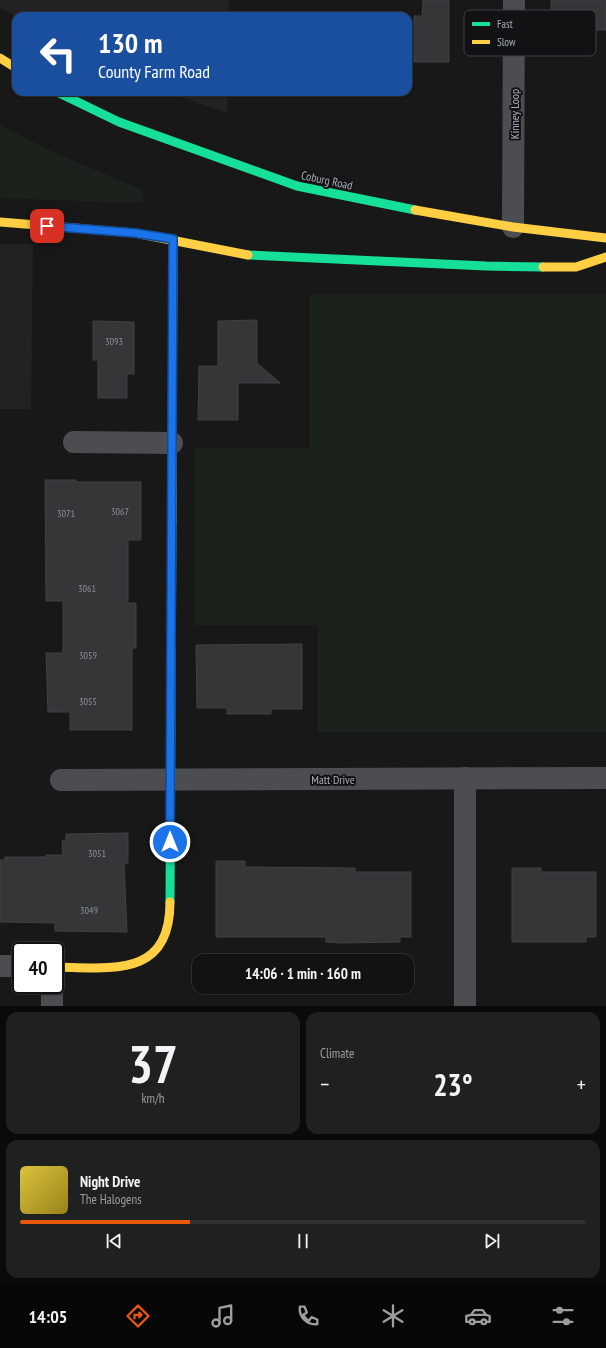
<!DOCTYPE html>
<meta charset="utf-8">
<style>
:root{--surface:#121212;--page:#1f2020;--text:#f1f3f6;--muted:#9c9e9f;--line:#313232;--accent:#ea580c}
body{margin:0;font-family:"PT Sans Narrow",sans-serif;background:var(--page);color:var(--text);height:100vh;display:flex;flex-direction:column;font-size:15px;white-space:nowrap}
*{box-sizing:border-box;margin:0}
p{font-size:13px;color:var(--muted)}
.icon{flex:none;width:22px;height:22px;fill:none;stroke:currentColor;stroke-width:2;stroke-linecap:round;stroke-linejoin:round}
.map{position:relative;height:1006px;overflow:hidden}
.panel{display:flex;flex-direction:column;gap:6px;padding:6px;background:#0a0a0a;flex:1}
.panel>*{flex:none}
.hud{position:absolute;left:12px;top:12px;width:400px;height:84px;border-radius:12px;box-shadow:0 1px 3px #0004,0 0 0 1px var(--line);background:#1a4fa0;color:#fff;overflow:hidden}
.speed{position:absolute;left:12px;top:942px;display:flex;gap:8px;font-size:20px;font-weight:700;text-align:center}
.speed>*{display:grid;place-content:center;width:52px;height:52px;border-radius:50%;background:var(--surface);box-shadow:0 1px 3px #0004,0 0 0 1px var(--line);line-height:1}
.speed .limit{border:2px solid #111;border-radius:6px;background:#fff;color:#111}
.pin{position:absolute;display:grid;place-items:center;width:34px;height:34px;color:#fff;margin:-17px;border-radius:8px;box-shadow:0 2px 6px #0006}
.me{position:absolute;width:44px;margin:-22px;rotate:0deg;stroke-linejoin:round;filter:drop-shadow(0 0 3px #0008)}
.turn{display:flex;align-items:center;gap:14px;height:84px;padding:0 20px;font-size:18px}
.turn .icon{width:52px;height:52px;stroke-width:2.5}
.turn b{display:block;font-size:28px;line-height:34px}
.big{font-size:30px;font-weight:700;line-height:1.1}
.panel .tile{flex:1;display:flex;flex-direction:column;justify-content:center;gap:6px;min-width:0;padding:0 14px;border-radius:12px;background:var(--page)}
.panel .dial{align-items:center;gap:0}
.dial b{font-size:52px;line-height:1}
.song{display:flex;align-items:center;gap:12px}
.cover{width:48px;height:48px;border-radius:6px;background:linear-gradient(135deg,hsl(50 70% 55%),hsl(50 70% 35%))}
.played{height:4px;border-radius:2px;background:linear-gradient(90deg,var(--accent) 30%,var(--line) 30%)}
.keys{display:flex;justify-content:space-around;direction:ltr}
.heat{display:flex;justify-content:space-between;align-items:center;font-size:22px;direction:ltr}
.panel .tiles{flex:1;display:grid;gap:6px;grid-template-columns:1fr 1fr}
.tile:last-child{grid-column:span 2}
.trip{position:absolute;left:192px;top:954px;width:222px;height:40px;border-radius:12px;background:var(--surface);box-shadow:0 1px 3px #0004,0 0 0 1px var(--line);font-weight:700;line-height:40px;text-align:center}
.tab-bar{display:flex;height:64px;justify-content:space-around;align-items:center;background:#070707;color:var(--muted)}
.tab-bar .icon{width:28px;height:28px}
.tab-bar .on{color:var(--accent)}
.tab-bar b{font-size:18px;color:var(--text)}
.map>svg:first-child{display:block}
</style>
<div class="map">
<svg width="606" height="1006" viewBox="0 0 606 1006">
<rect width="100%" height="100%" fill="#181818"/>
<g fill="#222225">
<polygon points="0,0 229,0 229,16 16,16 0,8"/>
<polygon points="168,92 227,92 227,113"/>
<polygon points="0,244 33,244 31,409 0,409"/>
</g>
<g fill="#1b221c">
<polygon points="0,125 53,152 140,189 144,192 142,201 132,203 0,198"/>
<polygon points="310,294 606,294 606,732 318,732 318,625 195,625 195,448 310,448"/>
</g>
<g fill="#353638" stroke="#404144">
<polygon points="423,0 449,0 449,62 414,62 414,16 422,16"/>
<rect x="551" y="0" width="55" height="30"/>
<polygon points="257,320 257,363 280,383 238,383 238,420 198,420 199,366 218,366 218,321"/>
<polygon points="93,321 134,322 134,374 127,374 127,398 98,398 98,360 93,360"/>
<polygon points="45,480 76,480 76,482 141,482 141,540 128,540 128,603 136,603 136,648 132,648 132,730 70,730 70,712 48,712 46,653 63,653 63,601 46,601"/>
<polygon points="302,644 302,709 271,709 271,714 227,714 227,708 197,708 196,645"/>
<polygon points="128,833 128,863 124,863 127,932 55,931 55,923 0,922 0,860 5,860 5,857 46,857 46,855 63,855 62,841 66,841 66,834"/>
<polygon points="216,861 245,861 245,867 355,868 355,872 411,872 411,937 400,937 400,942 340,943 326,942 326,937 216,937"/>
<polygon points="512,868 541,868 541,872 596,872 596,937 586,937 586,942 512,942"/>
</g>
<g fill="none" stroke-linecap="round" stroke-linejoin="round">
<g stroke="#4c4d51" stroke-width="22">
<polyline points="513,227 514,0"/>
<polyline points="74,442 172,443"/>
<polyline points="465,778 465,1006"/>
<polyline points="61,780 606,778"/>
<polyline points="0,966 21,966"/>
<polyline points="52,1006 52,985"/>
</g>
<g stroke="#16e098" stroke-width="9">
<polyline points="57,92 119,122 297,186 415,210"/>
<polyline points="248,255 486,266 543,267"/>
<polyline points="170,902 172,521"/>
</g>
<g stroke="#ffcf43" stroke-width="9">
<polyline points="0,58 16,68"/>
<polyline points="415,210 513,227 606,238"/>
<polyline points="0,222 135,233 248,255"/>
<polyline points="543,267 576,267 606,257"/>
<polyline points="172,521 173,239"/>
<path d="M55 967C112 968 170 978 170 902"/>
</g>
</g>
<g fill="none" stroke-linecap="round" stroke-linejoin="round">
<defs>
<polyline id="route" points="47,226 135,233 173,239 170,842"/>
</defs>
<use href="#route" stroke="#114b97" stroke-width="10"/>
<use href="#route" stroke="#1a73e8" stroke-width="7"/>
</g>
<g text-anchor="middle" dominant-baseline="central" stroke-width="4" stroke-linejoin="round" paint-order="stroke">
<g font-size="10" fill="#8b9199">
<text x="114" y="341">3093</text>
<text x="120" y="511">3067</text>
<text x="66" y="513">3071</text>
<text x="87" y="588">3061</text>
<text x="88" y="655">3059</text>
<text x="88" y="701">3055</text>
<text x="97" y="853">3051</text>
<text x="89" y="910">3049</text>
</g>
<g font-size="12" fill="#a8afb9" stroke="#121214">
<text transform="translate(514 114) rotate(-90)">Kinney Loop</text>
<text transform="translate(327 180) rotate(12)">Coburg Road</text>
<text x="333" y="779">Matt Drive</text>
</g>
</g>
<rect x="464" y="10" width="132" height="46" rx="6" fill="#121214" stroke="#3f4146" stroke-width="1"/>
<rect x="472" y="22" width="18" height="4" fill="#16e098"/>
<rect x="472" y="40" width="18" height="4" fill="#ffcf43"/>
<g font-size="11" fill="#a8afb9">
<text x="497" y="28">Fast</text>
<text x="497" y="46">Slow</text>
</g>
</svg>
<div class="speed"><div class="limit">40</div></div>
<div class="pin" style="left:47px;top:226px;background:#d93025"><svg class="icon" aria-label="arrive" viewBox="0 0 24 24"><path d="M6 21V4h12l-3 4 3 4H6"/></svg></div>
<svg class="me" style="left:170px;top:842px" viewBox="-20 -20 40 40"><circle r="17" fill="#1a73e8" stroke="#fff" stroke-width="3"/><path d="M0-11L8 9 0 5-8 9z" fill="#fff"/></svg>
<div class="trip">14:06 · 1 min · 160 m</div>
<div class="hud">
<div class="turn"><svg class="icon" aria-label="left" viewBox="0 0 24 24"><path d="M17 20v-9H6M10 6l-5 5 5 5"/></svg><div><b>130 m</b>County Farm Road</div></div>
</div>
</div>
<section class="panel">
<div class="tiles">
<div class="tile dial"><b>37</b><p>km/h</p></div>
<div class="tile"><p>Climate</p>
<div class="heat"><a>−</a><b class="big">23°</b><a>+</a></div>
</div>
<div class="tile">
<div class="song"><i class="cover"></i><div><b>Night Drive</b><p>The Halogens</p></div></div>
<div class="played"></div>
<div class="keys"><svg class="icon" aria-label="previous" viewBox="0 0 24 24"><path d="M18 5L8 12l10 7zM5 5v14"/></svg><svg class="icon" aria-label="pause" viewBox="0 0 24 24"><path d="M8 5v14M16 5v14"/></svg><svg class="icon" aria-label="next" viewBox="0 0 24 24"><path d="M6 5l10 7-10 7zM19 5v14"/></svg></div>
</div>
</div>
</section>
<nav class="tab-bar">
<b>14:05</b>
<svg class="icon on" aria-label="directions" viewBox="0 0 24 24"><path d="M12 3l9 9-9 9-9-9zM9 14v-3h6M13 9l2 2-2 2"/></svg>
<svg class="icon" aria-label="music" viewBox="0 0 24 24"><path d="M9 18V5l10-2v13"/><circle cx="6" cy="18" r="3"/><circle cx="16" cy="16" r="3"/></svg>
<svg class="icon" aria-label="phone" viewBox="0 0 24 24"><path d="M5 4h4l2 5-3 2q2 4 5 5l2-3 5 2v4C11 20 4 13 5 4z"/></svg>
<svg class="icon" aria-label="climate" viewBox="0 0 24 24"><path d="M12 3v18M4 7l16 10M4 17L20 7"/></svg>
<svg class="icon" aria-label="car" viewBox="0 0 24 24"><path d="M5 17H2v-5l4-1 3-4h7l3 4 3 1v5h-3M9 17h6M6 11h13"/><circle cx="7" cy="17" r="2"/><circle cx="17" cy="17" r="2"/></svg>
<svg class="icon" aria-label="filters" viewBox="0 0 24 24"><path d="M4 7h16M4 17h16"/><circle cx="9" cy="7" r="2"/><circle cx="15" cy="17" r="2"/></svg>
</nav>
